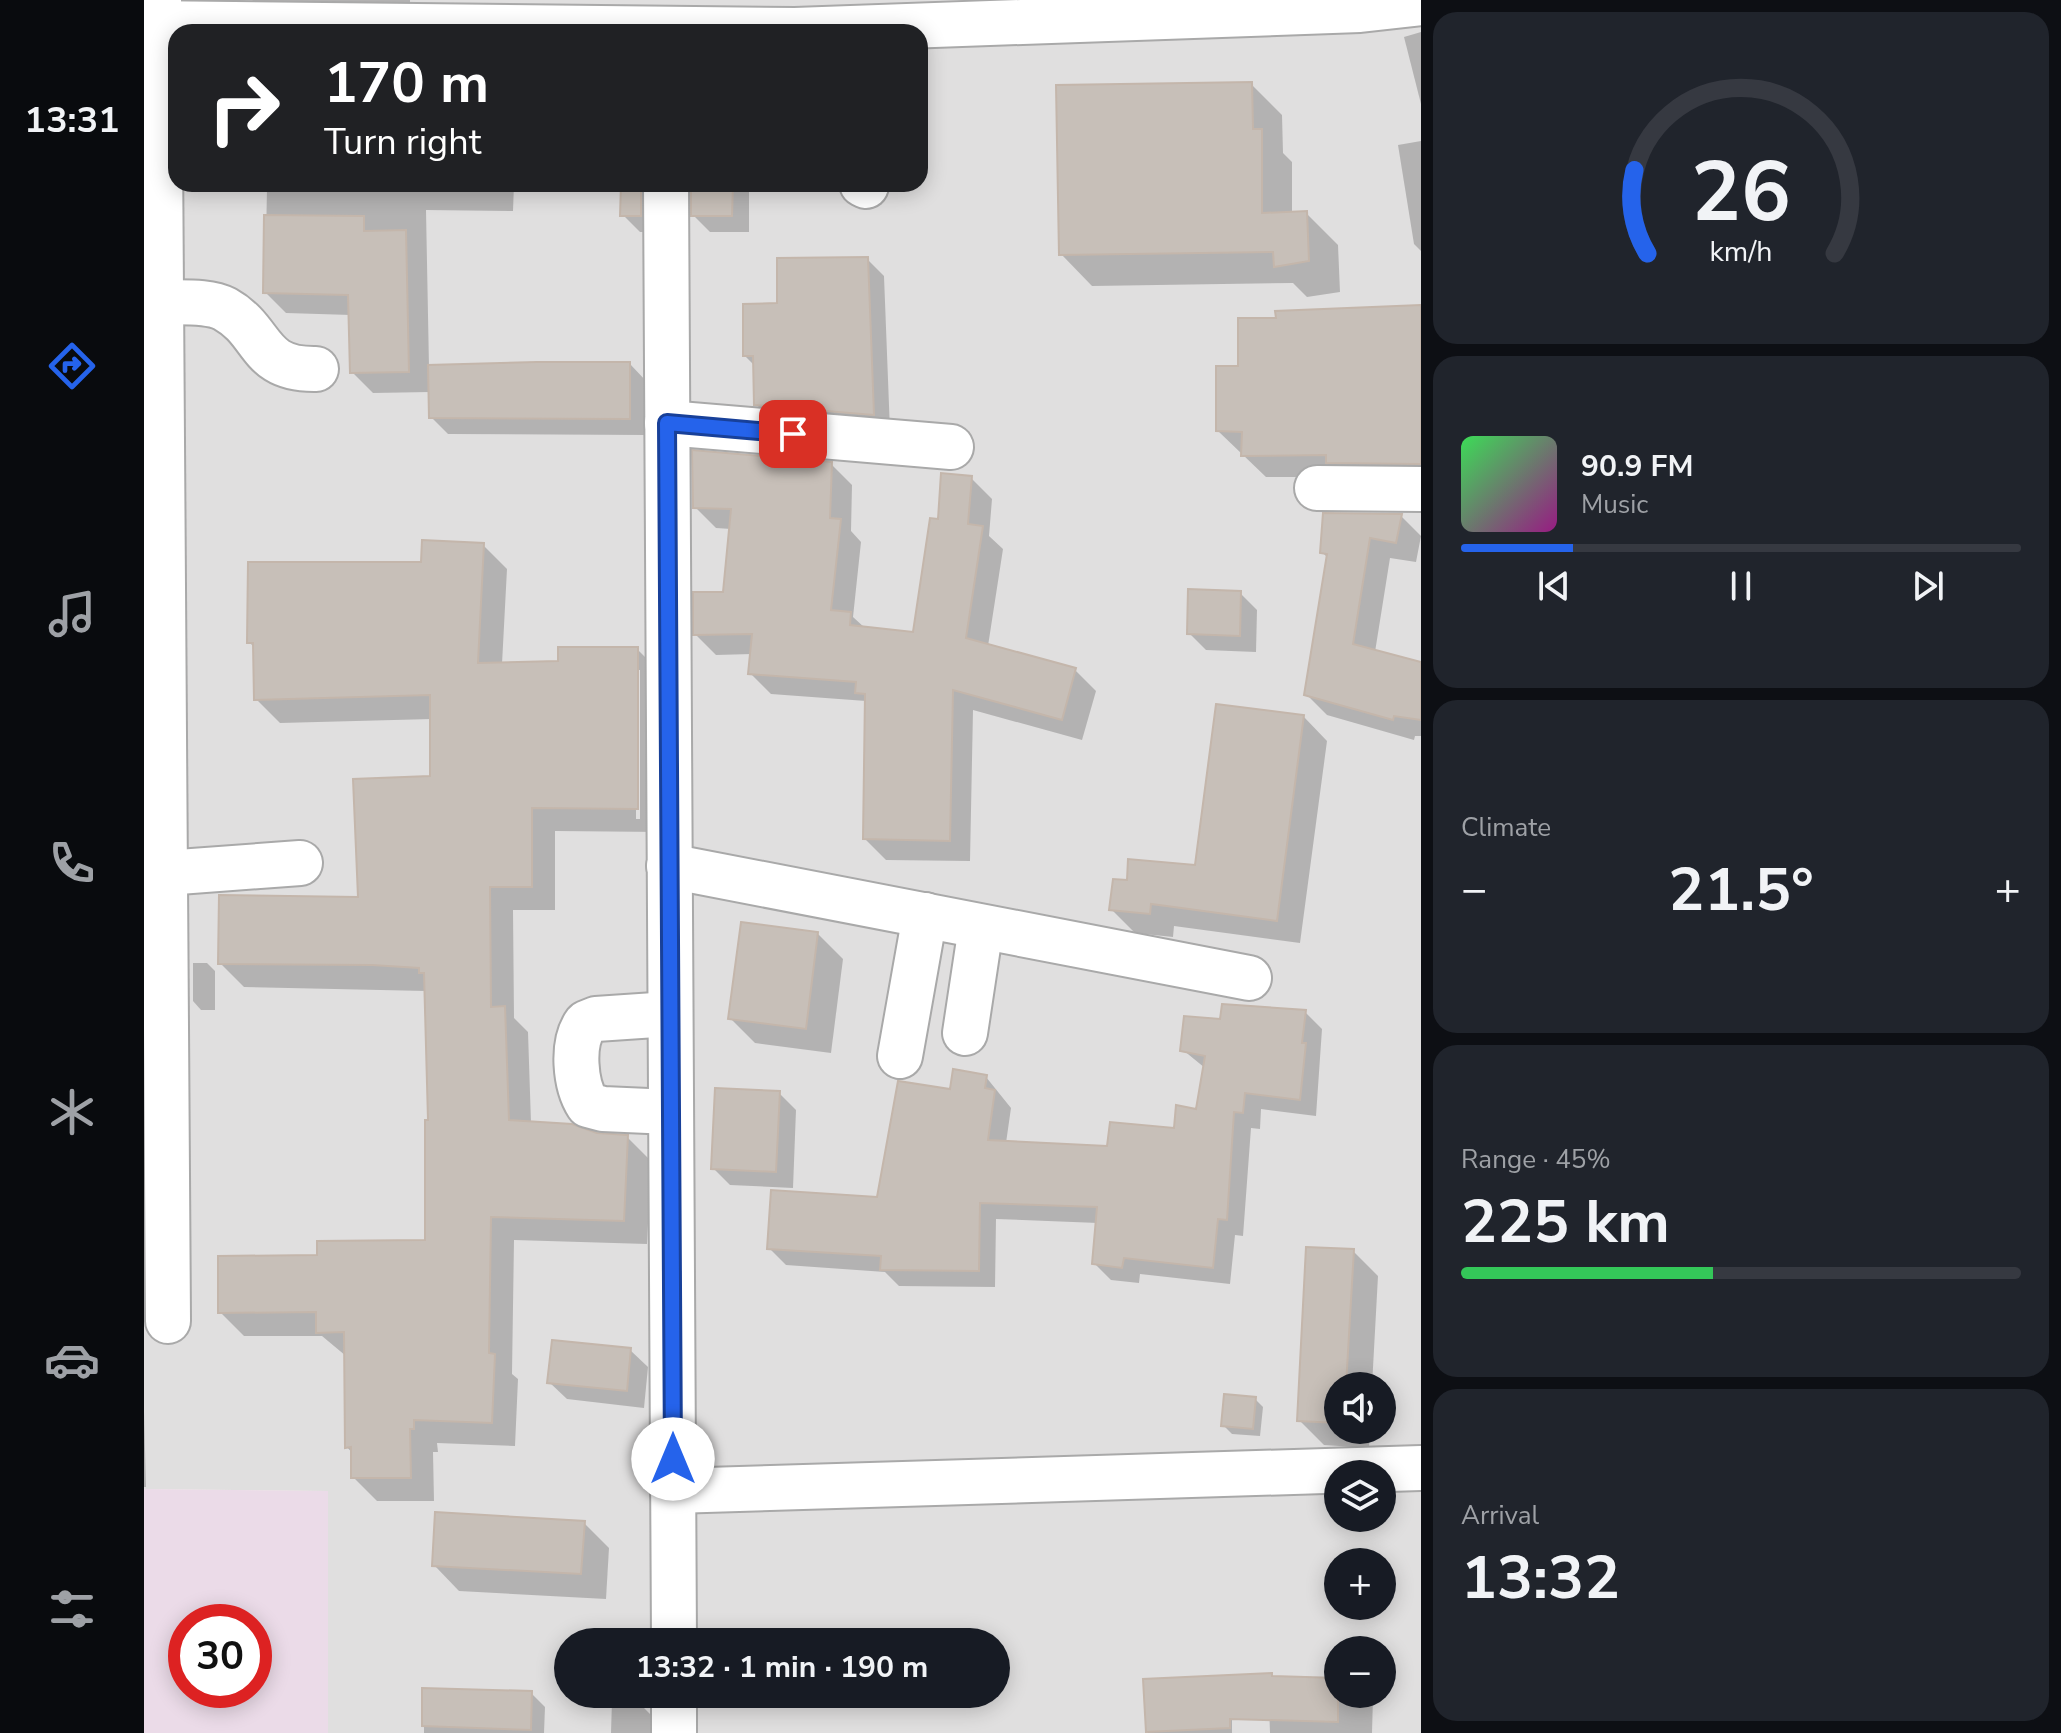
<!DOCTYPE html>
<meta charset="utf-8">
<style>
:root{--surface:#171b24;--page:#20242c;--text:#f1f3f6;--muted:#9ea1a6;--line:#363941;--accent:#2563eb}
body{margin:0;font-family:"Nunito Sans",sans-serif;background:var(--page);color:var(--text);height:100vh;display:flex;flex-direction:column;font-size:30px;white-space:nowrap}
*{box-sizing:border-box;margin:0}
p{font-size:26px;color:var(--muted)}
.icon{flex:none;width:44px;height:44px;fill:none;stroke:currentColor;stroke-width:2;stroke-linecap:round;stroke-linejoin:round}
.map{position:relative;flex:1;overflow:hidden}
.panel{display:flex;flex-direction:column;gap:12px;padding:12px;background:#0d0f14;width:640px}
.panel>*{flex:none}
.top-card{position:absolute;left:24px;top:24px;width:760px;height:168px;border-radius:24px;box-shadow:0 4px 20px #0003;background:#202124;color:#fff;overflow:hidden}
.controls{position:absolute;left:1180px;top:1372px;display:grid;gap:16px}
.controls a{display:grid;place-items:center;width:72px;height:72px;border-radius:50%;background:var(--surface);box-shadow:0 4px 20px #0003;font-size:40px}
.speed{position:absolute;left:24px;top:1604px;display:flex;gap:16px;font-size:40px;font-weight:700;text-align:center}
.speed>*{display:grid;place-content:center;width:104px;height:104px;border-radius:50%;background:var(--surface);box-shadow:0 4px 20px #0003;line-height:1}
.speed .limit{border:12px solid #d22;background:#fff;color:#111}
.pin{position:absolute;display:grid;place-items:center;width:68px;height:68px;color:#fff;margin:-34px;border-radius:16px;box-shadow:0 4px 12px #0006}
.me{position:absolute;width:88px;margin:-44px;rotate:0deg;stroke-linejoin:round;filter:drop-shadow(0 0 6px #0008)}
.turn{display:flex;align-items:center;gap:28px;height:168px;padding:0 24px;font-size:36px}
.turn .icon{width:104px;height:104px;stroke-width:2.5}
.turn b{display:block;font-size:56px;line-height:68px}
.big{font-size:60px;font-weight:700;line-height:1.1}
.panel .widget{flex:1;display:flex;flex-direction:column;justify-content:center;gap:12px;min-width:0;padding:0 28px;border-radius:24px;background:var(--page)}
.panel .dial{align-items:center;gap:0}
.dial svg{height:208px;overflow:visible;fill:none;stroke:var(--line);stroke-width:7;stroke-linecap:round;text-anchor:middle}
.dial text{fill:var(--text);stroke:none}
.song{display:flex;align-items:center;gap:24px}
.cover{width:96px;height:96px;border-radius:12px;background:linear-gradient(135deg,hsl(130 70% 55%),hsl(310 70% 35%))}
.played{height:8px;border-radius:4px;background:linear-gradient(90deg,var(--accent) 20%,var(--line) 20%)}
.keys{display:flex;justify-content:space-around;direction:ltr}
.heat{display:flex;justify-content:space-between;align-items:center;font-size:44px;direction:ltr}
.charge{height:12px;border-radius:6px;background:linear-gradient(90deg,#34c759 45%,var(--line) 0)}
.trip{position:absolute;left:410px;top:1628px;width:456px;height:80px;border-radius:40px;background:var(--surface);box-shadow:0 4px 20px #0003;font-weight:700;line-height:80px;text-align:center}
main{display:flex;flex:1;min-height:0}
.tab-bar{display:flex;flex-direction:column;width:144px;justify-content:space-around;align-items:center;background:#090b0e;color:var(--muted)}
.tab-bar .icon{width:56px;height:56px}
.tab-bar .selected{color:var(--accent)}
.tab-bar b{font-size:36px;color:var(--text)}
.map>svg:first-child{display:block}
</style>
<main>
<nav class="tab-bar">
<b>13:31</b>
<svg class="icon selected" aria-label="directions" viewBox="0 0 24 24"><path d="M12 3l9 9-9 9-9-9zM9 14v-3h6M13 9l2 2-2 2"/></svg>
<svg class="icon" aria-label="music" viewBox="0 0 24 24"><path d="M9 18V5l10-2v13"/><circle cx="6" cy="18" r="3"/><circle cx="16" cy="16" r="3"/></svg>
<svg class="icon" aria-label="phone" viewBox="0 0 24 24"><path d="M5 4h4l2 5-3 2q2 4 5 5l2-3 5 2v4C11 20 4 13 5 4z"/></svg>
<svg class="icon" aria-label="climate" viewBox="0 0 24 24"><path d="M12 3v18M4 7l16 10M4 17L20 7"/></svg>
<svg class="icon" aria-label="car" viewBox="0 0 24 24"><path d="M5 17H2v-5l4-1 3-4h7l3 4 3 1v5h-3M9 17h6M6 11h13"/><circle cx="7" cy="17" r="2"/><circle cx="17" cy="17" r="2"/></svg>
<svg class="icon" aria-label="filters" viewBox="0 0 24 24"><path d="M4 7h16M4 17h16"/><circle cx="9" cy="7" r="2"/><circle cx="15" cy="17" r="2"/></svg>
</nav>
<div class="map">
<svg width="1277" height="1733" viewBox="0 0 1277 1733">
<rect width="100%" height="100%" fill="#f2efe9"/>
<path fill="#e0dfdf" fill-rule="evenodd" d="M0 0H1277V1733H184L183 1491 0 1489ZM32 32H776V184H32ZM1194 1386H1238V1430H1194ZM1194 1474H1238V1518H1194ZM1194 1562H1238V1606H1194ZM424 1642H852V1694H424ZM1194 1650H1238V1694H1194Z"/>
<path fill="#ebdbe8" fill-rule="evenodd" d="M0 1489 184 1491V1733H0ZM42 1622H110V1690H42Z"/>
<g fill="#0003" fill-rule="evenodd">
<polygon points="108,0 266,0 266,7 224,9 218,3 114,6"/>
<polygon points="1277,32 1277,104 1260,37"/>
<polygon points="1107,84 1138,115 1139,153 1148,162 1148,214 1162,213 1194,245 1196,292 1163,297 1149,283 948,286 917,254"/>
<polygon points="1277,141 1277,251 1270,244 1254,145"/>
<polygon points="119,184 370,184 369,211 282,210 285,367 486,364 503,382 502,435 304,434 287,417 286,392 229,393 208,372 207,315 142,313 121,292 123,188"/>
<polygon points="479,184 522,184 514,232 496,232 479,215"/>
<polygon points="547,184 605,184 605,232 566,232 549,215"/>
<polygon points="723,259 740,276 746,431 629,422 612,404 611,366 601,356 635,305"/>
<polygon points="1277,307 1277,487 1199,477 1122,477 1074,431 1096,367 1134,320"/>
<polygon points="687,464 708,485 707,531 717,542 709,617 721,628 771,634 795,522 827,478 848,499 845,536 859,549 844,646 931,670 952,691 938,740 829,710 826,861 742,860 721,839 722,701 627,694 607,674 608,654 572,655 551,634 580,594 587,529 572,528 551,507"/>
<polygon points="1257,516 1277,536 1272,562 1246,558 1231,652 1277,664 1277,736 1271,736 1270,740 1183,715 1162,694 1184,558 1178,552"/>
<path d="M339 545 363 569 358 664 416 663 493 649 517 673V832L411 831V910H369L370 1018 384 1032 387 1123 483 1137 507 1161 503 1244 370 1240 368 1374 374 1379 371 1446 293 1443 294 1452H289L290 1501H233L209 1477V1454L203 1447 202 1356 178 1336H100L76 1312 175 1257 283 1242 286 1122 282 991 100 987 76 963 216 899 288 778V719L136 723 112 699 111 648 105 642 279 564ZM492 670H496V819H492Z"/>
<polygon points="1096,593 1113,610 1112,652 1062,650 1045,633"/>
<polygon points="1160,717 1183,741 1156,943 1030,926 1029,937 991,933 967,909 984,882 1053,867"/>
<polygon points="0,844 2,1194 0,1194"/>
<polygon points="674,934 699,959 687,1053 611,1043 586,1018"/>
<polygon points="49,963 63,963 71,971 71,1010 57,1010 49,1001"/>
<polygon points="1161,1012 1178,1029 1172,1116 1117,1109 1116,1129 1107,1128 1099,1236 1091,1235 1086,1284 996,1274 995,1283 967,1280 950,1263 954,1223 852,1219 851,1287 755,1286 741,1272 642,1265 625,1248 734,1199 807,1091 842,1077 867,1108 862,1143 965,1148 1032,1130 1054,1111 1061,1068 1039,1050 1078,1022"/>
<polygon points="635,1093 652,1110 649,1188 586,1185 569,1168"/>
<polygon points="1209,1251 1234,1276 1228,1386 1194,1386 1194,1430 1226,1430 1225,1448 1180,1445 1155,1420"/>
<polygon points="486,1350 504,1367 500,1408 423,1399 405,1382"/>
<polygon points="1111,1399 1119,1407 1116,1436 1088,1434 1079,1425"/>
<polygon points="0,1411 2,1487 0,1487"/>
<polygon points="440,1523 465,1548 462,1599 315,1591 290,1565"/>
<polygon points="1124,1678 1194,1680 1194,1694 1226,1694 1229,1697 1228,1733 1126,1733"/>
<polygon points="1001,1681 1088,1700 1088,1733 1004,1733"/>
<polygon points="280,1690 387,1693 401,1707 400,1733 280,1733"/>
<polygon points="468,1700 492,1700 506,1714 506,1733 467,1733"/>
</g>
<g fill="#c7bfb8" stroke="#c4b6ab" stroke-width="2">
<polygon points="1108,82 1109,129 1118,129 1118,213 1163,211 1165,261 1130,267 1129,252 915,255 912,85"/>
<polygon points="477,184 497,184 497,216 476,216"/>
<polygon points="547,184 589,184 588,216 547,216"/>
<polygon points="120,215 220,216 220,231 262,230 265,372 206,373 204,295 119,293"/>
<polygon points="724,257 730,415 610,405 609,356 599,356 599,304 633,303 633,258"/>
<polygon points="1277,305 1277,464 1182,463 1182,455 1097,456 1098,432 1072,431 1072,366 1094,366 1094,318 1132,318 1131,311"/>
<polygon points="393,362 486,362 486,419 285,418 284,365"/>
<polygon points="548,450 688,462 686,518 697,519 687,610 707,612 706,625 769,632 786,518 794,519 797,473 828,476 824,524 839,526 822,638 932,668 918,720 809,690 806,841 719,839 721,694 711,693 712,682 604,674 608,634 549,635 549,592 579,592 587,509 549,508"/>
<polygon points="1179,513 1258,514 1252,543 1226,538 1209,644 1277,662 1277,720 1250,716 1249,720 1160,695 1183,554 1176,553"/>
<polygon points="278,540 340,543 334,663 414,661 414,647 494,647 494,809 388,808 388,887 346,887 347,1007 361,1006 365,1120 428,1124 453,1133 484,1135 480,1221 347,1217 345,1353 351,1354 348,1423 270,1420 270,1429 266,1429 267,1478 207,1478 207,1447 201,1448 200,1332 172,1333 172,1312 74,1313 74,1256 173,1255 173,1241 281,1240 281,1120 284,1120 280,973 275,973 275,968 228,965 74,964 75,895 214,897 209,779 286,776 286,695 110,700 109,643 103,643 104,562 277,562"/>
<polygon points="1044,589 1097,591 1096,636 1043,634"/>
<polygon points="1072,704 1160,715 1133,921 1007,904 1006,914 965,910 969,879 983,880 984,859 1051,865"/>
<polygon points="597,922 674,932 662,1029 584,1019"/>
<polygon points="1078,1004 1162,1010 1158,1043 1162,1043 1156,1100 1101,1093 1099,1113 1090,1112 1083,1220 1074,1219 1069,1268 980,1258 978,1268 948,1264 953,1207 836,1203 835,1271 736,1270 737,1256 623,1249 627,1190 733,1197 754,1081 806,1089 809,1069 843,1075 841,1088 851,1090 844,1140 963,1146 966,1122 1030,1128 1032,1105 1052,1109 1061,1056 1036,1051 1040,1016 1076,1019"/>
<polygon points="571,1088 636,1091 632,1172 567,1169"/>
<polygon points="1162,1247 1210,1249 1202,1386 1194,1386 1194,1423 1153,1421"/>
<polygon points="408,1340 487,1348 483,1391 403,1383"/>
<polygon points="1080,1394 1112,1397 1109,1429 1077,1426"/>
<polygon points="291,1512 441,1521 437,1574 288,1566"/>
<polygon points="1128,1673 1128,1676 1194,1678 1194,1722 1086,1719 1086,1728 1002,1732 999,1679"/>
<polygon points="278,1688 388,1691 387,1730 278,1726"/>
</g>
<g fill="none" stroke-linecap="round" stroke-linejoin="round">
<defs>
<g id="minor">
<polyline points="15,0 24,1321"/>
<polyline points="0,23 651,30 1216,10 1277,3"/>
<polyline points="522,184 530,1642"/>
<polyline points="718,184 722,186"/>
<path d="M18 302C36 303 64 300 81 309 122 332 112 370 172 369"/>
<polyline points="523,423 807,447"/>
<polyline points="1173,488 1277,489"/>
<polyline points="525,866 1105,978"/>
<polyline points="21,873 156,863"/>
<path d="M526 1014 452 1019 442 1023C427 1043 431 1085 444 1105L459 1109 527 1112"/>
<polyline points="821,1033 837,927"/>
<polyline points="756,1056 781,915"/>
<polyline points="529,1491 1277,1468"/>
<polyline points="530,1694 530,1733"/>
</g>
</defs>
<use href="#minor" stroke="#a9a9a9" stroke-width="48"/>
<use href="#minor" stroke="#fff" stroke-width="44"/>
</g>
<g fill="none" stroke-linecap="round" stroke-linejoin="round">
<defs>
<polyline id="route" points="529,1459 523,423 649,434"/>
</defs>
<use href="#route" stroke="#184099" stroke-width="20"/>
<use href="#route" stroke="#2563eb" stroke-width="14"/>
</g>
</svg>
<div class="controls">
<a><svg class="icon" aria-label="sound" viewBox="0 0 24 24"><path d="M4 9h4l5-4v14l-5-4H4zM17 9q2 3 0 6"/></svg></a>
<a><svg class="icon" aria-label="layers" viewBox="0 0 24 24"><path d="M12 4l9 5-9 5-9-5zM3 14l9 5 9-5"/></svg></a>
<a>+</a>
<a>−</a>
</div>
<div class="speed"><div class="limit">30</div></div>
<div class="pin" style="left:649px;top:434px;background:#d93025"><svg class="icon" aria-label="arrive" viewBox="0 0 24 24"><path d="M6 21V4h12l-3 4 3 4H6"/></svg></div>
<svg class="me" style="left:529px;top:1459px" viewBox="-20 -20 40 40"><circle r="19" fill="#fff"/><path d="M0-13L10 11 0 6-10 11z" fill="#2563eb"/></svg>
<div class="trip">13:32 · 1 min · 190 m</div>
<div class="top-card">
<div class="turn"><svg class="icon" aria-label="right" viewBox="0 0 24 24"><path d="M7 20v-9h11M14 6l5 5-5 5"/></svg><div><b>170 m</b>Turn right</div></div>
</div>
</div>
<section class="panel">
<div class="widget dial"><svg viewBox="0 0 100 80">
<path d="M14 69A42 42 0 1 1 86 69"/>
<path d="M14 69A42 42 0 0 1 9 37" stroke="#2563eb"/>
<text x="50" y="56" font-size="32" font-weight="700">26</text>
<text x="50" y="72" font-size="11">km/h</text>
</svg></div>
<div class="widget">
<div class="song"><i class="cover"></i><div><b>90.9 FM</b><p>Music</p></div></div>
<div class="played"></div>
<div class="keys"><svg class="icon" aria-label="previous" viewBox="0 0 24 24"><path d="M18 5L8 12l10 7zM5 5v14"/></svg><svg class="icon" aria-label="pause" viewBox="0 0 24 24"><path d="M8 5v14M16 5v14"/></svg><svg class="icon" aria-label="next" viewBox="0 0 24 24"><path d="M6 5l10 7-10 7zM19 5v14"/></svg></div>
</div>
<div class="widget"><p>Climate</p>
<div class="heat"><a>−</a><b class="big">21.5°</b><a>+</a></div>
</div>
<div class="widget"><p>Range · 45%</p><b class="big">225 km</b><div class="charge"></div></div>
<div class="widget"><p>Arrival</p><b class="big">13:32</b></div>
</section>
</main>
